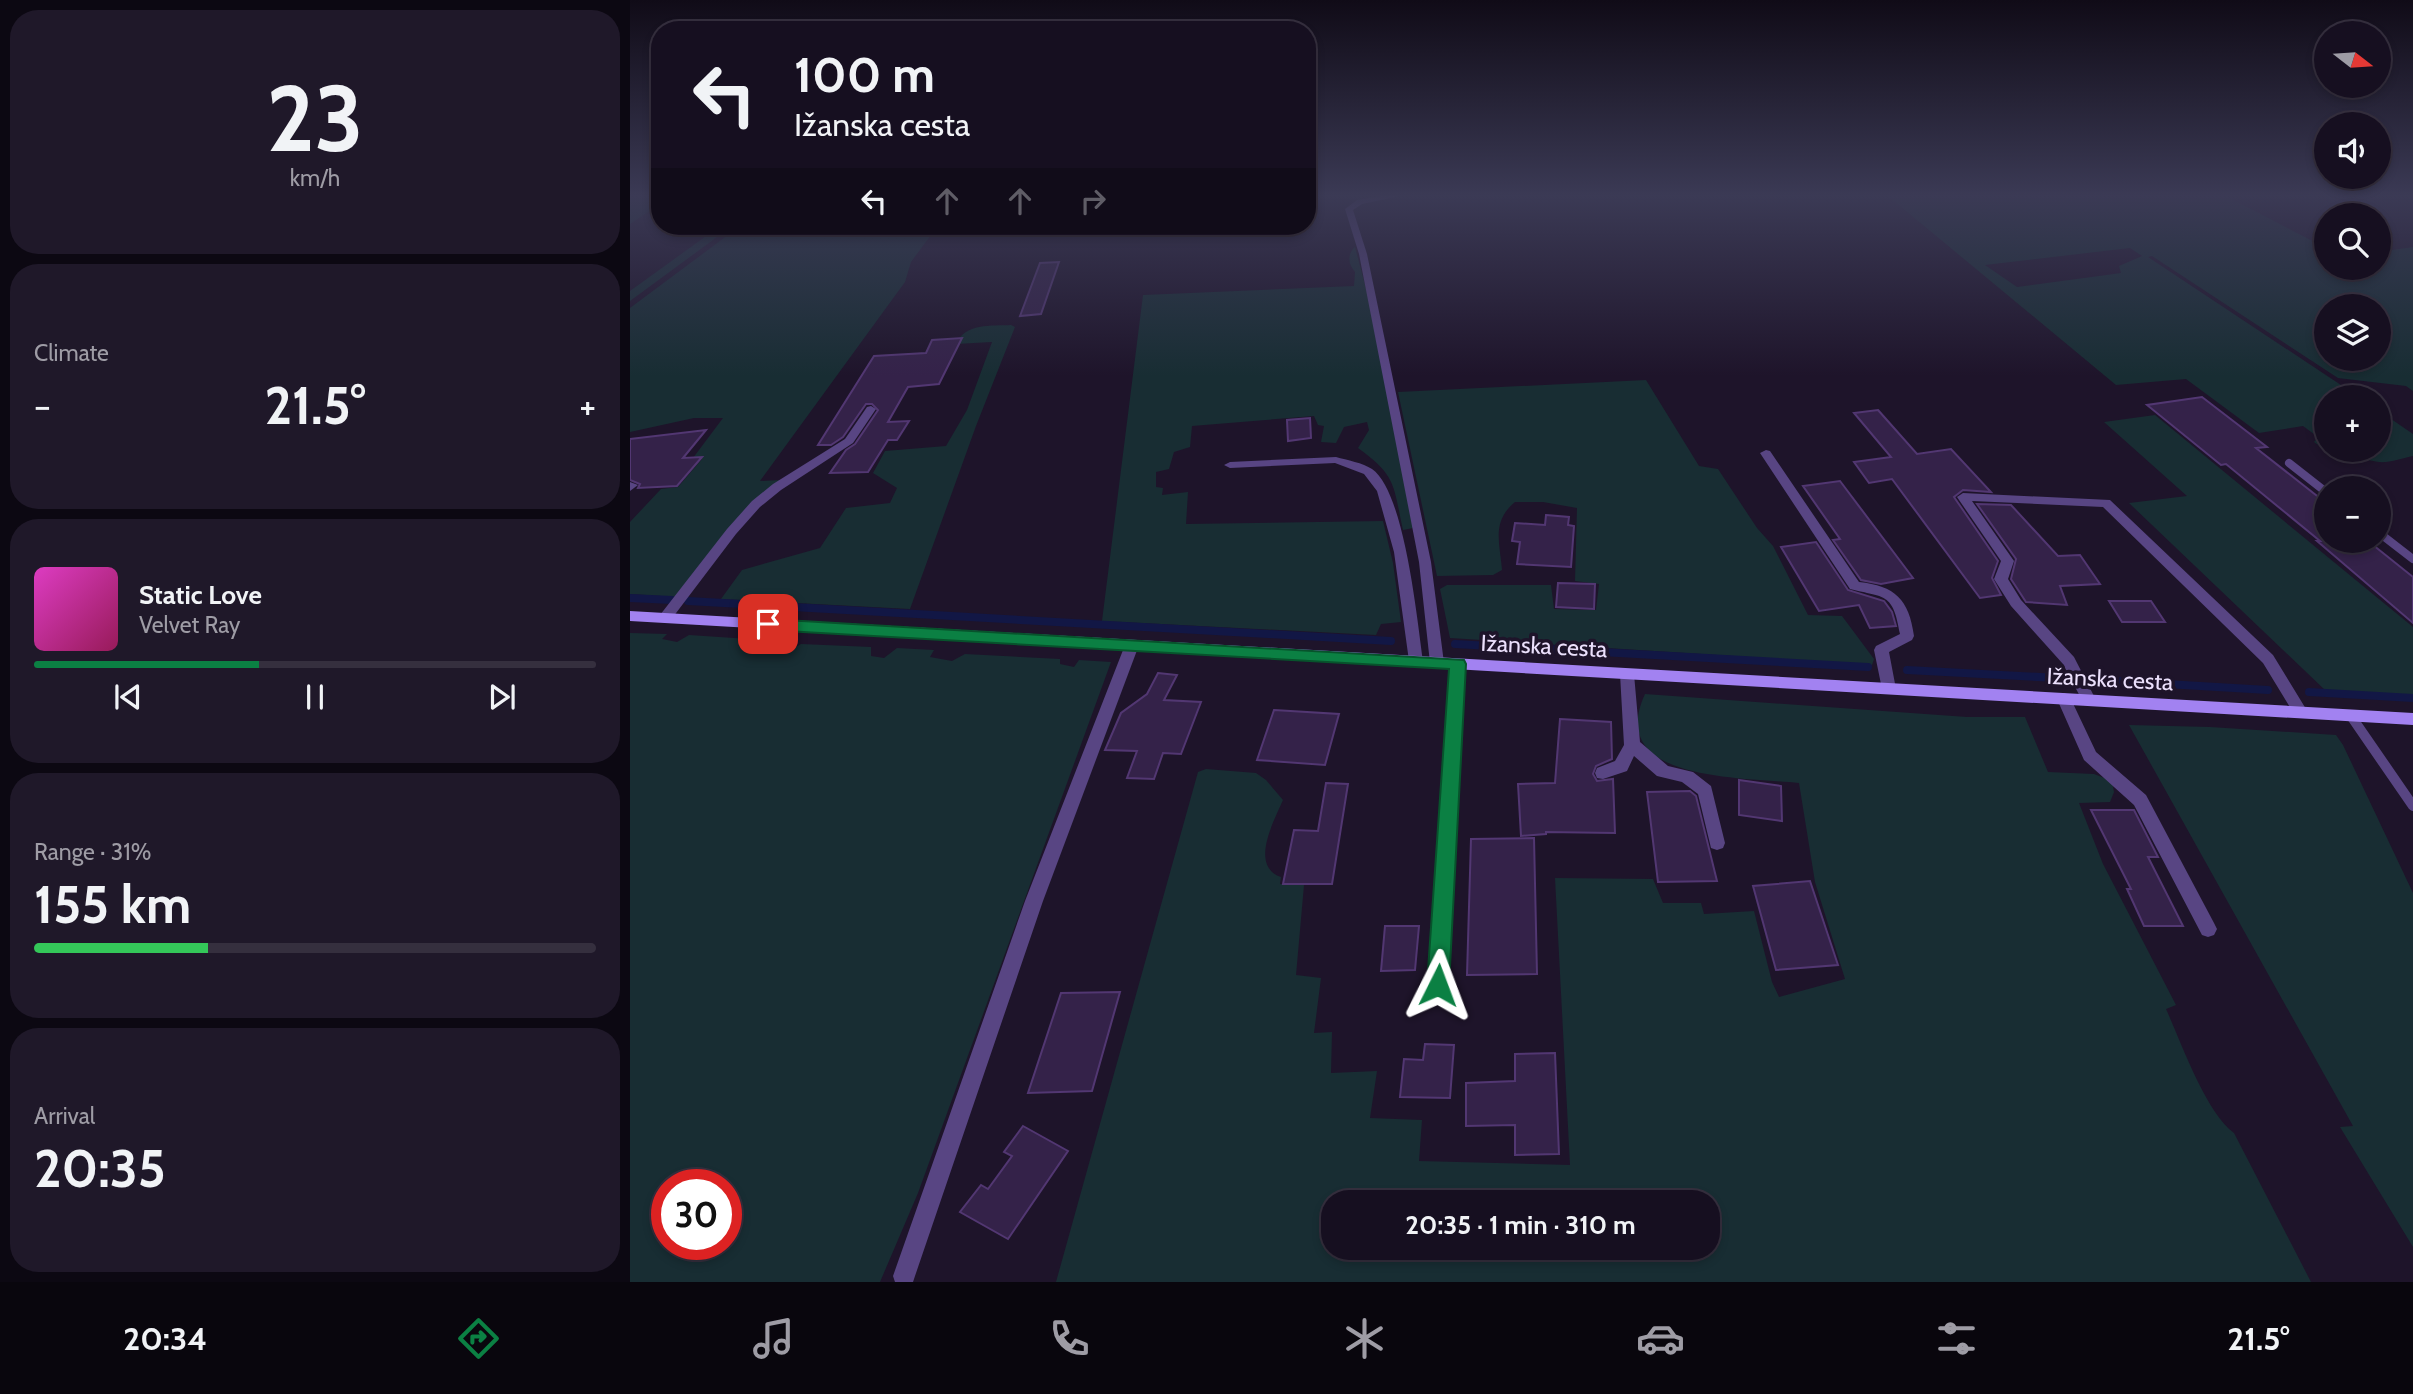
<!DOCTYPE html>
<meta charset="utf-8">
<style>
:root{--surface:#160f20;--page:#1f1829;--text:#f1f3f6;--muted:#9e9ca5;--line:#352f3e;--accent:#0b8043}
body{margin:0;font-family:Cabin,sans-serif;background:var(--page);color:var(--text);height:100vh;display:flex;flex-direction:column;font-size:26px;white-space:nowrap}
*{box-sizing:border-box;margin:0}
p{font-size:23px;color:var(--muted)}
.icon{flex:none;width:38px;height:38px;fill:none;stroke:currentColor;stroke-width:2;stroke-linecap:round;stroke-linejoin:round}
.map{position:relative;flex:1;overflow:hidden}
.sheet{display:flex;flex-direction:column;gap:10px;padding:10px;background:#0c0812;width:630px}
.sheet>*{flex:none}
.top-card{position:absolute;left:21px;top:21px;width:665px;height:214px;border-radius:28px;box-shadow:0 4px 10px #0003,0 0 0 2px var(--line);background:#160f20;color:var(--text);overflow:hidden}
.needle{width:46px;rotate:107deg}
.buttons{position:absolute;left:1684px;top:21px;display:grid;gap:14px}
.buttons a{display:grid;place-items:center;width:77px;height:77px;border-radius:50%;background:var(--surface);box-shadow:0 4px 10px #0003,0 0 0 2px var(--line);font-size:35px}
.speed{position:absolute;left:21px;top:1169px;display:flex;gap:14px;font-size:35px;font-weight:700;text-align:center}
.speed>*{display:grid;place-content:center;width:91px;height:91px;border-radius:50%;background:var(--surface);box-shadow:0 4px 10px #0003,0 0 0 2px var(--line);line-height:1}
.speed .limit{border:10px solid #d22;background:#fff;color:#111}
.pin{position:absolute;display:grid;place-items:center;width:60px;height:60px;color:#fff;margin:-30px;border-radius:14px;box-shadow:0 4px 10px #0006}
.me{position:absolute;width:77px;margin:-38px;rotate:3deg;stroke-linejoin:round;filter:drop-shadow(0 0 5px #0008)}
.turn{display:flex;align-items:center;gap:24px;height:147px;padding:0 28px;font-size:32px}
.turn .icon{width:91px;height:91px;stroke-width:2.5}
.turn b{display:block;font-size:49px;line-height:60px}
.lanes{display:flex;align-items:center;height:66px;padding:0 28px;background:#0003;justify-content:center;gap:35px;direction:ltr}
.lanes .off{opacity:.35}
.big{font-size:52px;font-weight:700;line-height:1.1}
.sheet .widget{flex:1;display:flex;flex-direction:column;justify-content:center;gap:10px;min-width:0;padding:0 24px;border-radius:28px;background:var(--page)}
.sheet .dial{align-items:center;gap:0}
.dial b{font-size:91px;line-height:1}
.song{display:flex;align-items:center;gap:21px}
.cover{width:84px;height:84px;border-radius:10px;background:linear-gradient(135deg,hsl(310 70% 55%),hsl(330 70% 35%))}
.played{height:7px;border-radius:4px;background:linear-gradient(90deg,var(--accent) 40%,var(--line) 40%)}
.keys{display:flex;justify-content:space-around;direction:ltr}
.heat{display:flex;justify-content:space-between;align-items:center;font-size:38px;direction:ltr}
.charge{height:10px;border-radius:5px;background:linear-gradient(90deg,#34c759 31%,var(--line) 0)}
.trip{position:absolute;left:691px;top:1190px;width:399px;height:70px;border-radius:28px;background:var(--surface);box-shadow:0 4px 10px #0003,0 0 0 2px var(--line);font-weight:700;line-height:70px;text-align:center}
.dock{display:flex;height:112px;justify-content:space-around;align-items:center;background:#09060d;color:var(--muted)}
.dock .icon{width:49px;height:49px}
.dock .active{color:var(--accent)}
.dock b{font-size:32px;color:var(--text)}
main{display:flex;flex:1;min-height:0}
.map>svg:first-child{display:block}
</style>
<main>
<section class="sheet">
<div class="widget dial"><b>23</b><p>km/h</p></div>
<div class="widget"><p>Climate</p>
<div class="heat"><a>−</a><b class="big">21.5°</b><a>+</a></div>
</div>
<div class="widget">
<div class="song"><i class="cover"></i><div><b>Static Love</b><p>Velvet Ray</p></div></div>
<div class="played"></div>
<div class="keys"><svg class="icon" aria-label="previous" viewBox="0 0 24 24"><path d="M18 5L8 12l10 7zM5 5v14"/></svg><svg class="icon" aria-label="pause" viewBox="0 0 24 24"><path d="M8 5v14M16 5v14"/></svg><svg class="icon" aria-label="next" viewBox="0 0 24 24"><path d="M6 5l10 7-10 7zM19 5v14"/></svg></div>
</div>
<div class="widget"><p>Range · 31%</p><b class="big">155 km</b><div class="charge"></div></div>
<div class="widget"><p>Arrival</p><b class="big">20:35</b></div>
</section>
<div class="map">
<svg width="1783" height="1282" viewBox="0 0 1783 1282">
<rect width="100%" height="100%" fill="#1e142a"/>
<g fill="#182d33" fill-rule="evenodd">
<polygon points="3,196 30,196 30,204 0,224 0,198"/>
<path d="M1258 196H1596L1696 248V268H1748V252L1783 247V391L1776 386 1708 378 1522 256 1518 257 1729 397H1696V450H1748V410L1783 434V456C1773 458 1759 463 1749 462 1733 459 1695 452 1684 442L1688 437 1673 426 1629 433 1556 379 1486 385ZM1500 248 1512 256 1489 266 1491 273 1387 287 1355 265ZM1696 306H1748V359H1696Z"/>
<polygon points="90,226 102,226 0,301 0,291"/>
<polygon points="110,226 276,226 270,235 301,235 281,262 275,282 130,481 151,480 47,597 0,594 0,522 31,489 48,487 72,459 63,458 93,418 64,418 0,432 0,308"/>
<path d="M725 247 739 300 783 528 773 530C763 485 767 476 728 448L739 430 737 422 714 427 706 443 691 442 694 426 688 425 684 416 562 426 560 447 544 452 539 469 526 472V487L533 488 532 495 558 492 556 524 753 521 763 563 771 622 751 624 746 635 472 621 513 295 724 286 725 272C718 264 717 254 725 247Z"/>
<path d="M381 325 385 327 346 426 280 609 91 599 112 570 190 548 216 508 260 503 267 488 243 473 255 451 316 446 337 410 362 342 326 344C335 323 361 326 381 325Z"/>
<path d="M1016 380 1069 466 1088 469 1127 528 1143 546 1178 615 1212 616 1244 659 1242 665 820 638 810 589 817 585H921L924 609 966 610 969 584 945 581 947 508 913 502H885C861 522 870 543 872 570L863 575 807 576 768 392Z"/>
<polygon points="1525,415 1783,627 1783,695 1695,690 1499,503 1557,496 1474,422"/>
<path d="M0 633 37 634 32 639 47 642 59 635 147 641 145 646 162 649 171 644 241 647V656L254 658 267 648 304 650 300 657 322 661 335 654 430 659V664L444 667 449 660 481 662 288 1193 250 1282H0ZM37 1185H96V1244H37Z"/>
<path d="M1015 694 1337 717H1395L1418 772 1464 774 1482 781 1484 792 1480 802 1449 803 1473 864 1546 1005 1536 1009C1551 1042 1576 1113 1604 1133L1681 1282H426L568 772 576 769 626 773 636 780 653 800C644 821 619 866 651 877L650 884 674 885 666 975 691 978 684 1033 702 1032 701 1073 747 1071 740 1118 792 1120 789 1161 940 1165 925 878 1023 879 1033 903H1071L1074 914 1124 911 1142 982 1149 997 1215 979 1185 882 1169 783C1117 777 974 783 1015 694ZM704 1202H1078V1248H704Z"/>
<polygon points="1499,725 1580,727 1706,735 1713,745 1783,893 1783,1247 1710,1127 1723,1126"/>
</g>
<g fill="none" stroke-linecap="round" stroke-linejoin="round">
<g stroke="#121745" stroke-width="8">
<polyline points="0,598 42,600"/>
<polyline points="58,601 761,641"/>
<polyline points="825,644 1238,667"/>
<polyline points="1277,670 1428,678"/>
<polyline points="1468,680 1638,690"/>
<polyline points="1679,692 1783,698"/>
</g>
</g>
<g fill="#342249" stroke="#523772" stroke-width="2">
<polygon points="429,262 411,314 390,316 410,263"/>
<polygon points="332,338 309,384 278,387 258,422 279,421 267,440 258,440 238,472 200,473 216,450 225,444 248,410 242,404 236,404 213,437 201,445 188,445 244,356 296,353 302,340"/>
<polygon points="1572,397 1637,447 1626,448 1696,503 1696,541 1738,541 1783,577 1783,623 1687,541 1690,541 1596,464 1591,465 1517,405"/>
<polygon points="1248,410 1287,454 1321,449 1361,492 1333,490 1324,497 1368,561 1362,578 1371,595 1350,598 1262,479 1239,483 1224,462 1261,457 1224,413"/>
<polygon points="680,418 681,438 658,441 657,420"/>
<polygon points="76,430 53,458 72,457 47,486 8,488 10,484 0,480 0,439"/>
<polygon points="1210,481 1283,578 1251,584 1231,580 1203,540 1210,539 1173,486"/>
<polygon points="1347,504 1381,505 1428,556 1450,555 1470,584 1430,586 1437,605 1396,602 1381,579 1386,559"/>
<polygon points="916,515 939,517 938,525 944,526 941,567 887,564 890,542 882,541 885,523 915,525"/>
<polygon points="1186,542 1218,590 1254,601 1262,612 1266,626 1240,628 1229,605 1189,611 1151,547"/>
<polygon points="928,583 965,584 964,609 926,607"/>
<polygon points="1479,601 1521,601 1535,622 1492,622"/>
<polygon points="528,673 547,675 534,700 571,702 551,754 533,753 524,779 497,778 507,751 475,750 491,713 517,694"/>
<polygon points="644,710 709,714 695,765 627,760"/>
<polygon points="930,719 981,722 982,759 966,766 963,774 967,781 983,779 985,833 916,832 916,834 891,836 888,784 925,783"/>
<polygon points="1109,780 1151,786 1152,821 1109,815"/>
<polygon points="696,783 718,784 702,884 653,884 664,830 688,831"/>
<polygon points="1060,791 1066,796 1087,881 1028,882 1017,792"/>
<polygon points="1461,810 1504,810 1528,857 1518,857 1553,926 1514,926 1497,889 1501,889"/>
<polygon points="904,838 907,974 837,975 841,839"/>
<polygon points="1180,881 1208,965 1146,970 1123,886"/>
<polygon points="755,926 789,926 785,970 751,971"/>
<polygon points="490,992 462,1091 398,1093 431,993"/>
<polygon points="795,1044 824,1045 820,1098 770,1097 774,1059 793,1060"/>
<polygon points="925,1053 929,1154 885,1155 885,1125 836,1126 836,1083 885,1081 885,1054"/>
<polygon points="393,1126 438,1151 378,1239 330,1212 351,1185 358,1189 382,1156 374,1152"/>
</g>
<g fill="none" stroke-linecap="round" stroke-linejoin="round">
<g stroke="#584583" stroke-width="8">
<polyline points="1659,463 1696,492"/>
<polyline points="1748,532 1783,559"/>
</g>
<polyline stroke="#584583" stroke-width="10" points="1721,716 1783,806"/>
<g fill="#584583" fill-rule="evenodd">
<polygon points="751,196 770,196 732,204 723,210 737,254 801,562 814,663 812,667 802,667 800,663 789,562 729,254 715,209 727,200"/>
<polygon points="241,406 246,409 223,443 151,490 130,507 106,534 40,621 30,621 28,618 30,615 97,529 122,501 143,484 215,439 237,407"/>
<path d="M1136 450 1140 451 1229 582C1265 586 1279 599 1284 636L1282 640 1259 652 1266 689 1264 693H1254L1252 689 1244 650 1246 646 1270 634C1263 592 1255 598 1220 589L1130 453Z"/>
<path d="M706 457C717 460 733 463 742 469 775 492 787 620 793 661L791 665H781L779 661 764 552 747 491 734 474 705 463 600 468 594 465 600 462Z"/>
<polygon points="0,482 8,485 0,491"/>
<polygon points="1333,493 1480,500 1643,655 1676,709 1679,713 1676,717 1666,717 1633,663 1473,507 1342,501 1384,561 1378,579 1391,600 1444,657 1466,700 1464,704 1454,704 1433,664 1381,606 1364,579 1371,561 1327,497"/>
<polygon points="502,640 509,645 413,901 285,1276 283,1282 265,1282 263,1276 395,901 495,645"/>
<polygon points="828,659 833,660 835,664 817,985 815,991 808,994 801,991 799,985 821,664 823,660"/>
<polygon points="997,669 1002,670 1004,674 1010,742 1038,766 1063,772 1081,786 1095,843 1093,848 1087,850 1081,848 1068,794 1052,782 1027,776 1004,756 997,771 973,779 967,778 965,773 967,768 985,761 994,745 990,674 992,670"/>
<polygon points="1434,693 1439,695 1466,752 1516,795 1584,923 1587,929 1584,935 1578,937 1572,935 1504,805 1454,760 1427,699 1429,695"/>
</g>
<polygon fill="#a282f1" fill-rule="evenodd" points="0,611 1783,713 1783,725 0,621"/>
</g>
<linearGradient id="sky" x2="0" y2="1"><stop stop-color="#100b17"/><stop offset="0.52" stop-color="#3b3a55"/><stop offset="1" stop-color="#3b3a55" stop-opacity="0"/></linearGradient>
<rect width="1783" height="376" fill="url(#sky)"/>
<polygon fill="#0b8043" stroke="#07532c" stroke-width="2" points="138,619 834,660 836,664 819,985 816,992 808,995 801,992 797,985 819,669 138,630 130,624"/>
<g text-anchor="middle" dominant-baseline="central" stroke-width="7" stroke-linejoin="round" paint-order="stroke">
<g font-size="23" fill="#ebe0fc" stroke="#1e142a">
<text transform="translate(914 646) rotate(3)">Ižanska cesta</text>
<text transform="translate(1480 679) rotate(3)">Ižanska cesta</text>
</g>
</g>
</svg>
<div class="buttons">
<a><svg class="needle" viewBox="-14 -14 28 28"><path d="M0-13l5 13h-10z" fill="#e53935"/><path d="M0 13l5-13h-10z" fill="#9e9ca5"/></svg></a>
<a><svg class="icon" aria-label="sound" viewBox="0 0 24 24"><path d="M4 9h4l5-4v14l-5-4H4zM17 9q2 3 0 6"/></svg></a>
<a><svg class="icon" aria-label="search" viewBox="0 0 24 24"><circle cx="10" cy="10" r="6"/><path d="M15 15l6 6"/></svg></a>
<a><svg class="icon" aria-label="layers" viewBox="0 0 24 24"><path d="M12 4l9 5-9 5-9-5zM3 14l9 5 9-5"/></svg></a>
<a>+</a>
<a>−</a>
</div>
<div class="speed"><div class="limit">30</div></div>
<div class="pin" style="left:138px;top:624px;background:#d93025"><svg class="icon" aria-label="arrive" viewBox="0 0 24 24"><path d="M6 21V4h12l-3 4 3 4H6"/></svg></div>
<svg class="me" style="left:808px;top:985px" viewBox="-20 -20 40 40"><path d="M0-17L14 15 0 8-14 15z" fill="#0b8043" stroke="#fff" stroke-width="4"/></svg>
<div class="trip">20:35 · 1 min · 310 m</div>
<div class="top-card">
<div class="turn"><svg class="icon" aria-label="left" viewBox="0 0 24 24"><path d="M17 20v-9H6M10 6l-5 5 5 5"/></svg><div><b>100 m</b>Ižanska cesta</div></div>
<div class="lanes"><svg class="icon" aria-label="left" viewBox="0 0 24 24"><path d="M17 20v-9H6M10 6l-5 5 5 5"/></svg><svg class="icon off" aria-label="ahead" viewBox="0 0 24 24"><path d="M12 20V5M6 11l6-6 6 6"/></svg><svg class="icon off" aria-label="ahead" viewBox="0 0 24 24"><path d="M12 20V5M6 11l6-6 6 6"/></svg><svg class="icon off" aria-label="right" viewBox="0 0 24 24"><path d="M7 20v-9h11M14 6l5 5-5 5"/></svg></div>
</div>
</div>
</main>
<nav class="dock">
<b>20:34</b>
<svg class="icon active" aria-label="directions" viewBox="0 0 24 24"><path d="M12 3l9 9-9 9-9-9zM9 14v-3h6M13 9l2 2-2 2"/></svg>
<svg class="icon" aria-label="music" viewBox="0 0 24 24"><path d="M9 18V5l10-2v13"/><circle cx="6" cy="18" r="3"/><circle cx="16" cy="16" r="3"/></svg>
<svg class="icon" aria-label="phone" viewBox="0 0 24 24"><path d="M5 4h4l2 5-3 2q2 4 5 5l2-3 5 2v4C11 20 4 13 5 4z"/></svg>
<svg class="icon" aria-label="climate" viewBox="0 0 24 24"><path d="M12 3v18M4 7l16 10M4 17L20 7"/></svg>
<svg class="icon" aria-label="car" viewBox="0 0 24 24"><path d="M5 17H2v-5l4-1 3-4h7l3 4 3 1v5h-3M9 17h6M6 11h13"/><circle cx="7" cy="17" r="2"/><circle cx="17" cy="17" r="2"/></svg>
<svg class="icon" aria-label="filters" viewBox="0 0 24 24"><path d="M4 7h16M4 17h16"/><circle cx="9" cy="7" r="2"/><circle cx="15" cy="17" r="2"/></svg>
<b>21.5°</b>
</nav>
